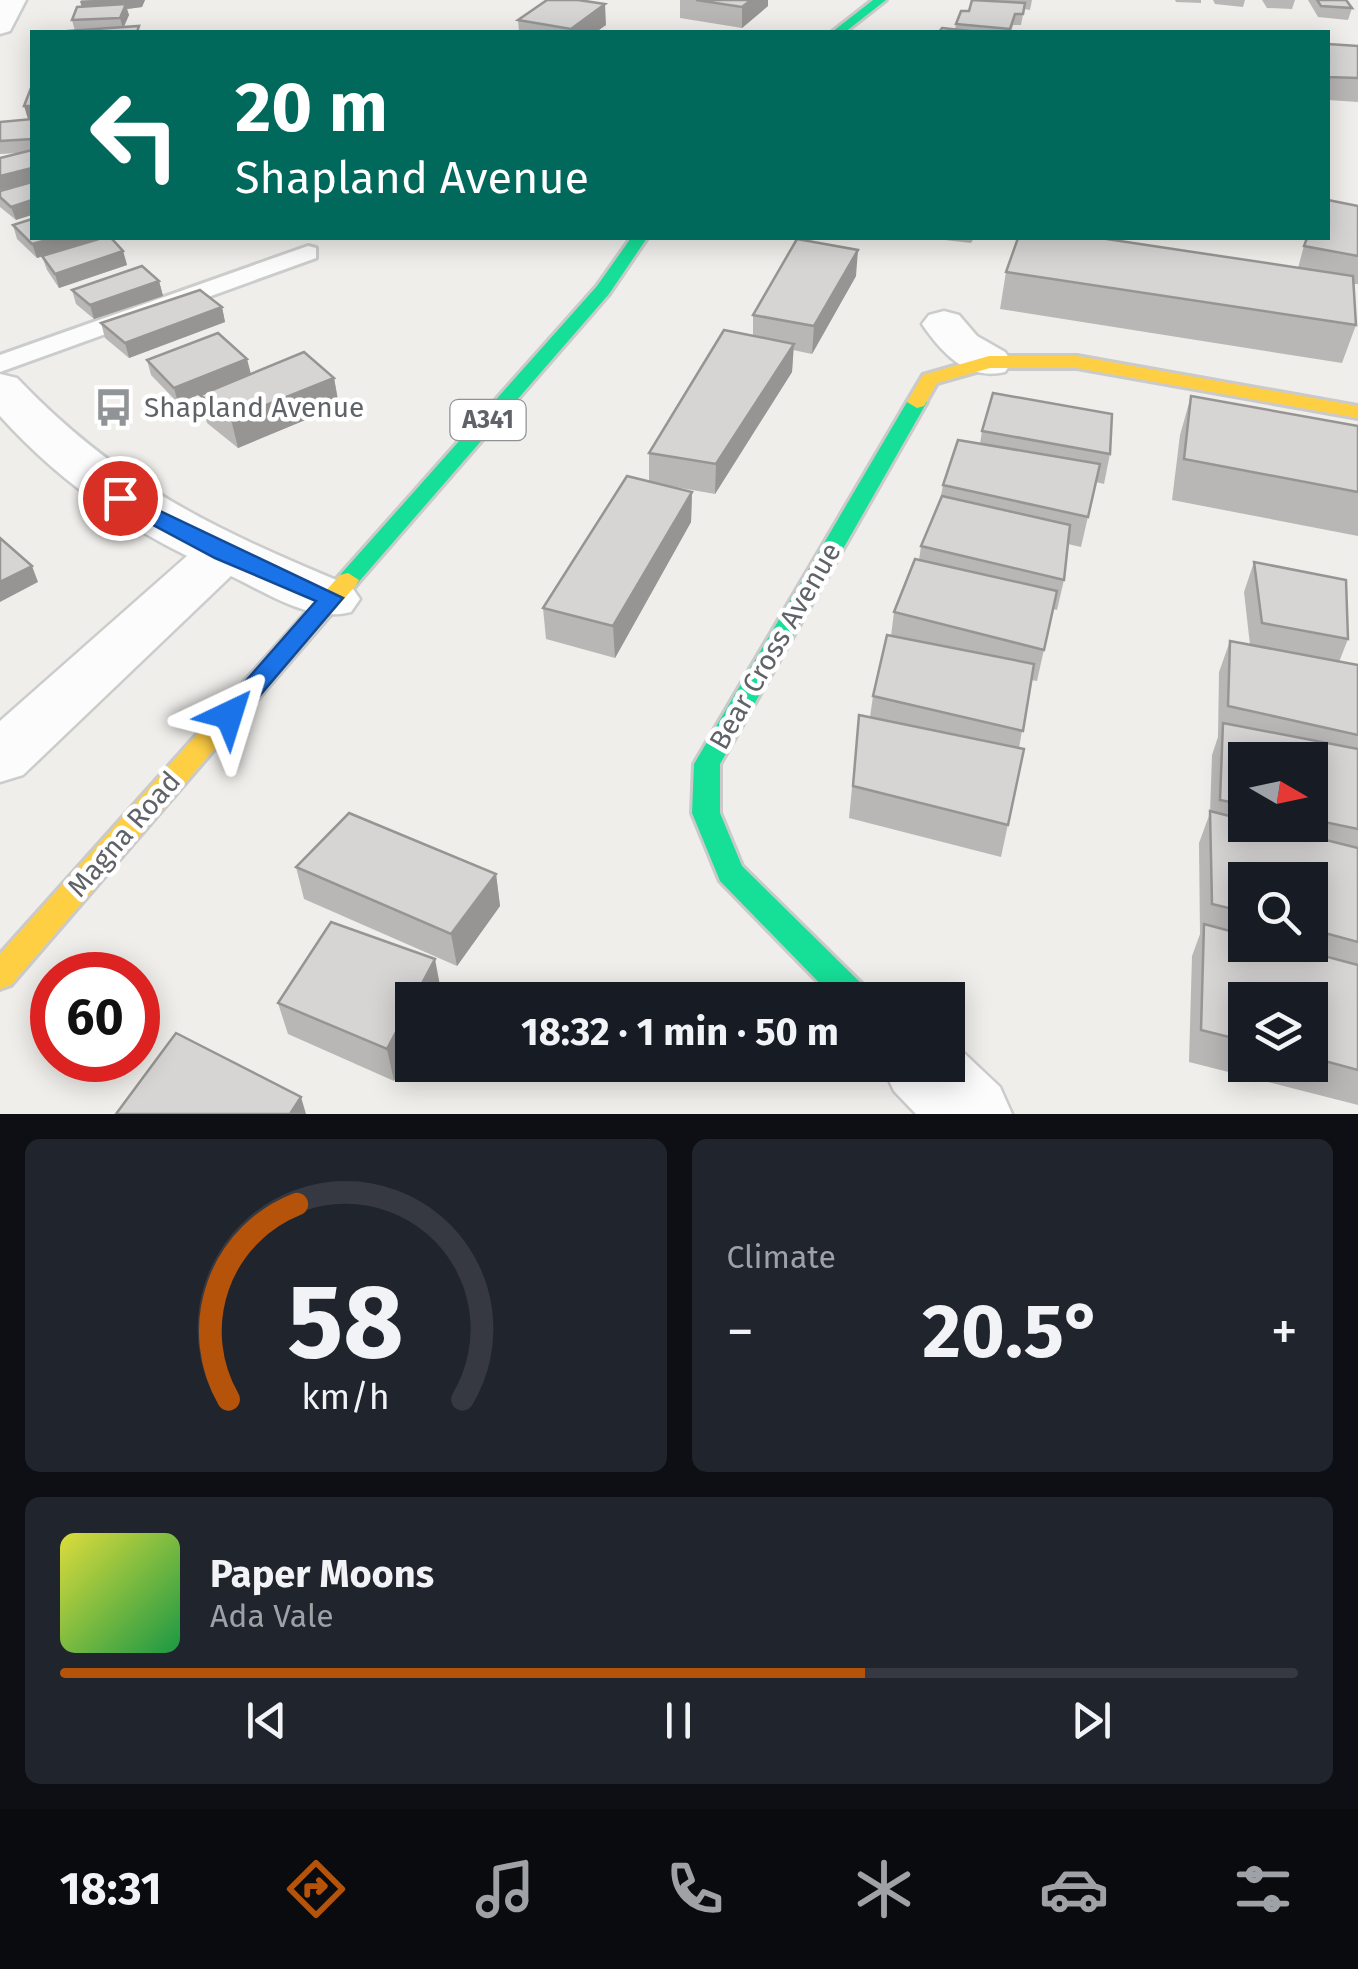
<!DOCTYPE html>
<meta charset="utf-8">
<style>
:root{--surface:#171b24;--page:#20242c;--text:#f1f3f6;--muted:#9ea1a6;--line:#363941;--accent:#b45309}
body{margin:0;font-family:"Fira Sans",sans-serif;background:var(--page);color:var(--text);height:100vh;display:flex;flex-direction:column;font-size:38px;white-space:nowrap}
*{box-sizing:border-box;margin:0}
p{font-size:32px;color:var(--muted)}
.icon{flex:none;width:55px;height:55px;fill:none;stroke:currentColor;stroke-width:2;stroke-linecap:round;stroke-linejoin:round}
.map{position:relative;height:1114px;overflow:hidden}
.drawer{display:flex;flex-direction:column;gap:25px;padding:25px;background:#0d0f14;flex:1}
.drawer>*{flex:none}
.guide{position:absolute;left:30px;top:30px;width:1300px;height:210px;border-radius:0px;box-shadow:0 5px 25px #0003;background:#00695c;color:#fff;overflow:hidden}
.needle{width:65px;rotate:99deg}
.controls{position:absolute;left:1228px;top:742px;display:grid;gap:20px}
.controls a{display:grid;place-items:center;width:100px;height:100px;border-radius:0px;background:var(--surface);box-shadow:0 5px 25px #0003;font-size:50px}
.speed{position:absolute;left:30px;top:952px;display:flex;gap:20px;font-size:50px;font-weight:700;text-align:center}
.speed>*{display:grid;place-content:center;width:130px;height:130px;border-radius:50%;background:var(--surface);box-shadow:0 5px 25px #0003;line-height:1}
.speed .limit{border:15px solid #d22;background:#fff;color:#111}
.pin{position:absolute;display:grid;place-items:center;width:85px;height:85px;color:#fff;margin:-42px;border:5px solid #fff;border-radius:50%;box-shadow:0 2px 10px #0007}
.me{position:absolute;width:110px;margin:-55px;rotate:41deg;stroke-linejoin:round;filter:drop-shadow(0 0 8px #0008)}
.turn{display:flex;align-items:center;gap:35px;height:210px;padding:0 40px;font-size:45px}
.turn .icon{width:130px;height:130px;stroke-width:2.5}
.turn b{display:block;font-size:70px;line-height:85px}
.big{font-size:75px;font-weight:700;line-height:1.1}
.drawer .tile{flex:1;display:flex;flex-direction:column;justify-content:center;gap:15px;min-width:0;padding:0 35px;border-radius:15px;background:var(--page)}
.drawer .dial{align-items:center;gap:0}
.dial svg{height:260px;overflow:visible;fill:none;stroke:var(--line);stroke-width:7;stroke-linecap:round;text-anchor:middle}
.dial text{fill:var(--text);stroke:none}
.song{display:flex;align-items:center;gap:30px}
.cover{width:120px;height:120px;border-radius:15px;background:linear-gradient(135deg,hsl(60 70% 55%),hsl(140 70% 35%))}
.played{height:10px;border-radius:5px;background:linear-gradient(90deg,var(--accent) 65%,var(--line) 65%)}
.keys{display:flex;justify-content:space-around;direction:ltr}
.heat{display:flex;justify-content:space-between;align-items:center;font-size:55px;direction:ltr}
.drawer .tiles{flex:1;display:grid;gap:25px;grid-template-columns:1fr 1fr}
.tile:last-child{grid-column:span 2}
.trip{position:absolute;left:395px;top:982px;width:570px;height:100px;border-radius:0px;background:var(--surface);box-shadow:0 5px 25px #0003;font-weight:700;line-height:100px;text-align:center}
.dock{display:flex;height:160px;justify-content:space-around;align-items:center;background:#090b0e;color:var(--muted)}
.dock .icon{width:70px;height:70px}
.dock .current{color:var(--accent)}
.dock b{font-size:45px;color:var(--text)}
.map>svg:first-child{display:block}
</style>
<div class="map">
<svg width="1358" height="1114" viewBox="0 0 1358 1114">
<rect width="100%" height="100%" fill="#efeeea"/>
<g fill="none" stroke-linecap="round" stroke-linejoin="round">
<defs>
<polygon id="lane" points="308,246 316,248 316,258 0,372 0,355"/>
<g id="street">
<polygon points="0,0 26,0 10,31 0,34"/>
<path d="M944 311 959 315 977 336 1005 352 1012 362 1005 372C967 381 942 353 922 324L929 315Z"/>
<path d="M0 374 17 378C120 486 216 530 351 586L360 599 351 612C311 623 267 593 231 576L23 775 0 782V721L187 556C116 521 53 475 0 416Z"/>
<polygon points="948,1038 1000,1087 1012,1114 916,1114 894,1091 882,1065 948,1065"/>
</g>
<g id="fast">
<polygon points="873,0 886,0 845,32 832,32"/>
<polygon points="631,238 647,238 609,294 356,585 340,585 337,580 340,575 597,286"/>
<polygon points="917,396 927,402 720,764 720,813 742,866 868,990 873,1000 836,1000 720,881 692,813 694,764 907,402"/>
</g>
<g id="slow">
<polygon points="989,356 1077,356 1358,406 1358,418 1077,368 990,368 937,383 924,406 917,408 907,402 923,375"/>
<polygon points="348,573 359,580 356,585 11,985 0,989 0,954 340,575"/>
</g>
</defs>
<use href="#lane" stroke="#cbcccc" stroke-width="6"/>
<use href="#street" stroke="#cbcccc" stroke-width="5"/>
<use href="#fast" stroke="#cacacb" stroke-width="6"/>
<use href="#slow" stroke="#cacacb" stroke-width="6"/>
<use href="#lane" fill="#fdfcfc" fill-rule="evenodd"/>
<use href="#street" fill="#fdfcfc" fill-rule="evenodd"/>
<use href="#fast" fill="#16e098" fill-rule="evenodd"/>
<use href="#slow" fill="#ffcf43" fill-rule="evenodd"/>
</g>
<g fill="#b8b7b5" fill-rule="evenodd">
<polygon points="81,0 145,0 142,7 127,9 129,15 123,27 75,31 72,20 82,7"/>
<polygon points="680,0 768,0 768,6 742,28 680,18"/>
<polygon points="972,0 1032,0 1030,10 1024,9 1021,25 1013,25 1011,32 939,32 955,29 956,24 969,11"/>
<polygon points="1175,0 1201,0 1201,3 1176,2"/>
<polygon points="1213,0 1245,0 1243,7 1215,4"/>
<polygon points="1262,0 1295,0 1292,9 1267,8"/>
<polygon points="1308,0 1346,0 1352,8 1348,20 1318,17"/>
<polygon points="518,20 606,25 596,32 519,32"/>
<polygon points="1328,44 1358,46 1358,102 1328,100"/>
<polygon points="32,119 32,182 0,190 0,158 19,153 0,154 0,122"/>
<polygon points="32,182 16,220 0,207 0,191"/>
<polygon points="1358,206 1358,284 1354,284 1356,325 1342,363 1000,309 1006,272 1298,268 1306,238"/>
<polygon points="13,225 123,251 127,265 59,288 47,270 42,256 37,258 17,239"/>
<polygon points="928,238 974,238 971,243"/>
<polygon points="856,276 812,354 793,350 792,372 715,494 664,485 692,492 691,522 615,658 546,639 543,608 649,482 649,453 753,336 753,315"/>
<polygon points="159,281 163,296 94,319 76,304 72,290"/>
<polygon points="222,307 225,322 129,358 105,338 101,323"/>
<polygon points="147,360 251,374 178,403 151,375"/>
<polygon points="334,378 339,406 238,448 207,423 200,395"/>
<polygon points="1191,396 1358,426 1358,536 1172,500 1180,435"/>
<polygon points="982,431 1110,454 1104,484 1096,482 1081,547 1068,544 1064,580 1057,610 1053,609 1037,681 1031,680 1019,748 1024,749 1001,857 849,818 859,715 870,717 873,696 891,636 894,612 919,560 921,546 940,501 943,485 980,444"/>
<path d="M1254 562 1348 639 1339 662 1358 665V1105L1189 1062 1192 956 1200 934 1199 843 1210 813 1212 755 1218 737 1219 672 1230 641 1250 645 1244 592ZM1245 760H1310V825H1245ZM1245 880H1310V945H1245ZM1245 1000H1310V1065H1245Z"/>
<polygon points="296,867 496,874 500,906 457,966 304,899"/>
<polygon points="441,991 436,1000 412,1000 412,1045 394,1081 288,1034 278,1003"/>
</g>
<g fill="#969594">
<polygon points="93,0 145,0 142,7 127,9 129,15 123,29 120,18 83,12 80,1"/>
<polygon points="751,0 768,0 768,6 742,28 742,7"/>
<polygon points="605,4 606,25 596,32 571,32 571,29"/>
<polygon points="24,106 32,106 32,118 28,119"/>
<polygon points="32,168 32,182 0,190 0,176"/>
<polygon points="32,200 32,215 16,220 11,207"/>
<polygon points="54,238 102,238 37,258 32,244"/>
<polygon points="858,250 856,276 812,354 814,326"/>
<polygon points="123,251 127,265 59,288 55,274"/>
<polygon points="159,281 163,296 94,319 90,305"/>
<polygon points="222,307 225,322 129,358 125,343"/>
<polygon points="794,344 792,372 715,494 716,464"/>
<polygon points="247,359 251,374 178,403 174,388"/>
<polygon points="334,378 339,406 238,448 231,419"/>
<polygon points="692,492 691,522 615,658 613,626"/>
<polygon points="32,566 38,582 0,602 0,582"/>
<polygon points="496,874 500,906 457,966 451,934"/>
<polygon points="435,959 441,991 436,1000 413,1000"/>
<polygon points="412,1001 412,1045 394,1081 387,1049"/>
<polygon points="301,1097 306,1114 290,1114"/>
</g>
<g fill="#d6d5d3" stroke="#969594" stroke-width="2.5">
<polygon points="547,0 578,0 605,4 571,29 518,20"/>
<polygon points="696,0 751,0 742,7"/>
<polygon points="972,0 1025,3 1023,14 1015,14 1010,29 956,24 961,11 969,11"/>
<polygon points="1317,0 1346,0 1352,8 1321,6"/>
<polygon points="126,4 120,18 72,20 77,7"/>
<polygon points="139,26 137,32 67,32 68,31"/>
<polygon points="942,28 979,32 939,32"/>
<polygon points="1328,44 1358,46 1358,78 1328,77"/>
<polygon points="31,88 32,88 32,106 24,106"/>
<polygon points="32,119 32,139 0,141 0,122"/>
<polygon points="32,150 32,168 0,176 0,158"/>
<polygon points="32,182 32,200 11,207 0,197 0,191"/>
<polygon points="1328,200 1358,206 1358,256 1304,246 1307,238 1328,238"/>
<polygon points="32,219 32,238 54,238 32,244 13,225"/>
<polygon points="102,238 111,238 123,251 55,274 42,256"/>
<polygon points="1018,238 1100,238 1353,276 1356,325 1006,272"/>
<polygon points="797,239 858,250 814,326 753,315"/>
<polygon points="142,266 159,281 90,305 72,290"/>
<polygon points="200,290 222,307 125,343 101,323"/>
<polygon points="724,330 794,344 716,464 649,453"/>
<polygon points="218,333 247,359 174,388 147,360"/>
<polygon points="304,352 334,378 231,419 200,395"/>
<polygon points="993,393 1112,414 1110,454 982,431"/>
<polygon points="1191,396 1358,426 1358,492 1184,459"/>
<polygon points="958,440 1100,464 1088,517 943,485"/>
<polygon points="627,476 692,492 613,626 543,608"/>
<polygon points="942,496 1070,525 1064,580 921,546"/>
<polygon points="0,538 32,566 0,582"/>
<polygon points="915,559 1057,591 1044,650 894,612"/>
<polygon points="1254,562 1346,580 1348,639 1262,623"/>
<polygon points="887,635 1034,664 1023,731 873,696"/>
<polygon points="1230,641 1358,665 1358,735 1228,706"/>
<polygon points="859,715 1024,749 1008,825 853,786"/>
<polygon points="1223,723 1358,749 1358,829 1310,819 1310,760 1245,760 1245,805 1220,800"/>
<polygon points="1210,811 1245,820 1245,825 1266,825 1358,848 1358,942 1310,929 1310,880 1245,880 1245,912 1212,904"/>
<polygon points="349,813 496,874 451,934 296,867"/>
<polygon points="331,922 435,959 387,1049 278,1003"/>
<polygon points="1204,924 1245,935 1245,945 1283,945 1358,965 1358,1070 1310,1057 1310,1000 1245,1000 1245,1041 1201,1030"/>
<polygon points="176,1033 301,1097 290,1114 116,1114"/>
</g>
<polygon fill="#1a73e8" stroke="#114b97" stroke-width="2.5" points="120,492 343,598 238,721 229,724 216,715 316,601 215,558 112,503 109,498"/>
<defs>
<symbol id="bus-bare" viewBox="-9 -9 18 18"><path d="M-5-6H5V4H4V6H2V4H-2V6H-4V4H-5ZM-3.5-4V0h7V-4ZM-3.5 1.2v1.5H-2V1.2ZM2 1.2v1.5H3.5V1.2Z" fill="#919496" stroke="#fff" stroke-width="2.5" paint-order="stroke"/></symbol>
</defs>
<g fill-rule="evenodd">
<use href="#bus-bare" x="86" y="380" width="55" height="55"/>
</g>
<g text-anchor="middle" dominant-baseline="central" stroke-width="9" stroke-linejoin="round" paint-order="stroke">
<rect fill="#fff" stroke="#8f9295" stroke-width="2.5" x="450.5" y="400" width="75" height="40" rx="8"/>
<g font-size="25" font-weight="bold" fill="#5f6368">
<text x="488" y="420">A341</text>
</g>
<g font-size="28" fill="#5f6368" stroke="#fff" text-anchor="start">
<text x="144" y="407">Shapland Avenue</text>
</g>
<g font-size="28" fill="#5f6368" stroke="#fff">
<text transform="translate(775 646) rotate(-60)">Bear Cross Avenue</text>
<text transform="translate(124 834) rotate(-49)">Magna Road</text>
</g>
</g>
</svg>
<div class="controls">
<a><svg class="needle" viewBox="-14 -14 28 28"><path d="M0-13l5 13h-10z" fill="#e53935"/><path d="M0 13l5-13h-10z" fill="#9ea1a6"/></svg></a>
<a><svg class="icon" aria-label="search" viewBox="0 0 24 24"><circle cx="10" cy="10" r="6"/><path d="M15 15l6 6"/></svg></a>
<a><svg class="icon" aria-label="layers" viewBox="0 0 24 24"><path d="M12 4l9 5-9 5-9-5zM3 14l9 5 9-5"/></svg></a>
</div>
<div class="speed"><div class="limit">60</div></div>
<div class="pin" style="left:120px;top:498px;background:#d93025"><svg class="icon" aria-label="arrive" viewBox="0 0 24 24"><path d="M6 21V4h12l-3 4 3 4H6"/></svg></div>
<svg class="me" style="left:229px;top:715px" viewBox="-20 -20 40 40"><path d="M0-17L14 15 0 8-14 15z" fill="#1a73e8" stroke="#fff" stroke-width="4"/></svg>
<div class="trip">18:32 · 1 min · 50 m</div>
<div class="guide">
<div class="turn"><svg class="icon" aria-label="left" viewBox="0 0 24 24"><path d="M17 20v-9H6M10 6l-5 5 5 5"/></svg><div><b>20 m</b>Shapland Avenue</div></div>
</div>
</div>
<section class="drawer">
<div class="tiles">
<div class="tile dial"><svg viewBox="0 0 100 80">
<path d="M14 69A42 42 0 1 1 86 69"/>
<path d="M14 69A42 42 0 0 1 35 9" stroke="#b45309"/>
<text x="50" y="56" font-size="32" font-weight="700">58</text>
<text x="50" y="72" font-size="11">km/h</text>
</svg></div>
<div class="tile"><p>Climate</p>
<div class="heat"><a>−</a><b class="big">20.5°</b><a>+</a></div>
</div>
<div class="tile">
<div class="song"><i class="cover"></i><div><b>Paper Moons</b><p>Ada Vale</p></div></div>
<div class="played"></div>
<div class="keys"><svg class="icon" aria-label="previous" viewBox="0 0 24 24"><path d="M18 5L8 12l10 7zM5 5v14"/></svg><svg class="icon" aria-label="pause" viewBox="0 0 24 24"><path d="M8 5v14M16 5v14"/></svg><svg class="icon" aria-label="next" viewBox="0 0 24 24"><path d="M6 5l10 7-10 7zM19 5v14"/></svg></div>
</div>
</div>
</section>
<nav class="dock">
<b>18:31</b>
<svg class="icon current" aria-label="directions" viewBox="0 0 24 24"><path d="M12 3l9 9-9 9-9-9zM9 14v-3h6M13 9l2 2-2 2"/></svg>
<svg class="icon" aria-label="music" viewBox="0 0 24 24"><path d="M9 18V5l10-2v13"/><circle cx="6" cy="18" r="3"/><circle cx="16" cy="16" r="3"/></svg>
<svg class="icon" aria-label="phone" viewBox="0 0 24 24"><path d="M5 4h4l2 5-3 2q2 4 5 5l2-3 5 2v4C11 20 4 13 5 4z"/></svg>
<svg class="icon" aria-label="climate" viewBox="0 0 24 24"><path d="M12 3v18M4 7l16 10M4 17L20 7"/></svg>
<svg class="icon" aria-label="car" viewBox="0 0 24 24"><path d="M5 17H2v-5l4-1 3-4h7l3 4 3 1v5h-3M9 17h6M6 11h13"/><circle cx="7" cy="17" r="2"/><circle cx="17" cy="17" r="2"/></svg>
<svg class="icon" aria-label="filters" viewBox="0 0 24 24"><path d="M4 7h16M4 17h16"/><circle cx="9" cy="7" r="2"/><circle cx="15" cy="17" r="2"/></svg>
</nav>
